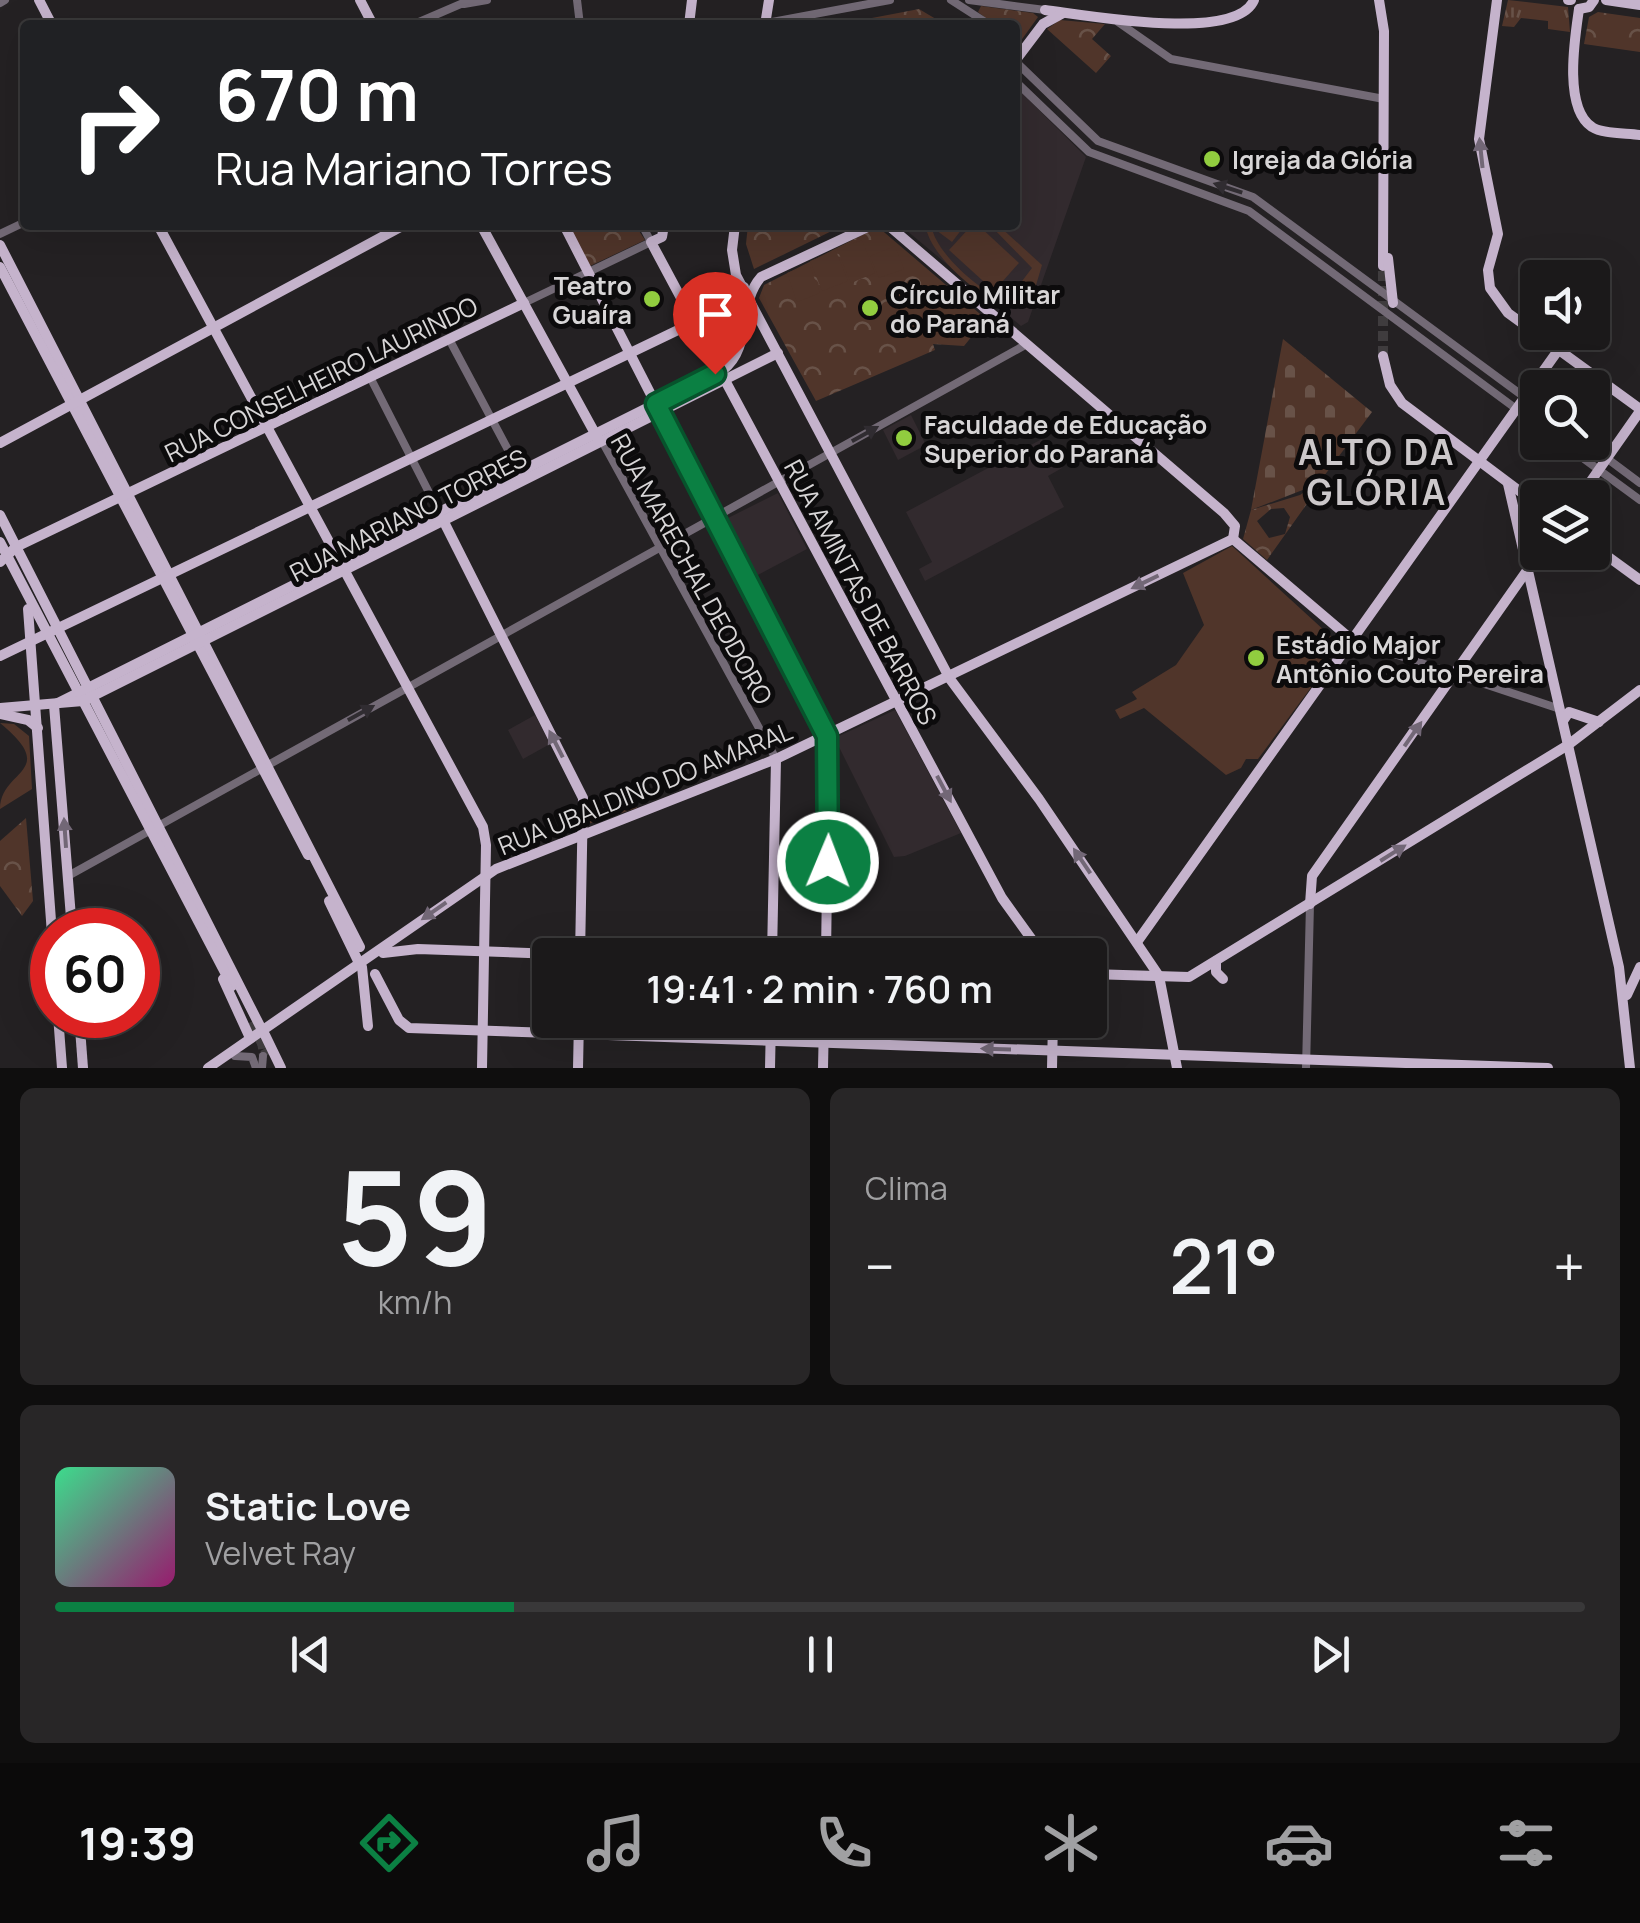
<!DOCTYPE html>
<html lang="pt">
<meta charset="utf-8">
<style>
:root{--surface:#1b191a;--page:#282627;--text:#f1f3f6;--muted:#a0a0a2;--line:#393839;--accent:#0b8043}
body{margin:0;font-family:Manrope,sans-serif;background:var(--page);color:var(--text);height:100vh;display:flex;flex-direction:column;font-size:38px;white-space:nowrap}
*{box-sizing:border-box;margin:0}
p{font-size:32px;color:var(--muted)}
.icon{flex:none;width:55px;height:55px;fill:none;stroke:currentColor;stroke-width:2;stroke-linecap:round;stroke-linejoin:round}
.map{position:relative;height:1068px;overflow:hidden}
.drawer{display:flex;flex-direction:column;gap:20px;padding:20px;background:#0f0e0e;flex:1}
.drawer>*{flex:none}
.guide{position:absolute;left:20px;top:20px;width:1000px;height:210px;border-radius:10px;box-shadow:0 10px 40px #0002,0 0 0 2px var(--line);background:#202124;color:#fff;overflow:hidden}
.buttons{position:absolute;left:1520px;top:260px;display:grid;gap:20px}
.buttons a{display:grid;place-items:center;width:90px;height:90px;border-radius:10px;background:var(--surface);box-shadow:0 10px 40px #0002,0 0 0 2px var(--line);font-size:50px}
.speed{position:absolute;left:30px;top:908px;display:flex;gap:20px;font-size:50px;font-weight:700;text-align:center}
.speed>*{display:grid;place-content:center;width:130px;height:130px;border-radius:50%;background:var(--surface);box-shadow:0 10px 40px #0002,0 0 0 2px var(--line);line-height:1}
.speed .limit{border:15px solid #d22;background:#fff;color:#111}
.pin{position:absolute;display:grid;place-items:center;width:85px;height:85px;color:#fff;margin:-102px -42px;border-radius:50% 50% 50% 0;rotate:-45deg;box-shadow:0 0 10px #0007}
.pin .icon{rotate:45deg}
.me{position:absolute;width:110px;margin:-55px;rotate:1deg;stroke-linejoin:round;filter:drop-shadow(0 0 8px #0008)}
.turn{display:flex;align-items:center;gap:35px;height:210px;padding:0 30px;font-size:45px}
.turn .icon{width:130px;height:130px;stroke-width:2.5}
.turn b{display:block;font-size:70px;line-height:85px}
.big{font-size:75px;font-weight:600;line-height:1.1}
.drawer .card{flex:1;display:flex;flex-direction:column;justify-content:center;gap:15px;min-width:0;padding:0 35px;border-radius:15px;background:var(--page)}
.drawer .dial{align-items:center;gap:0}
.dial b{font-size:130px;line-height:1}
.song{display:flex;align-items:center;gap:30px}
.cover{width:120px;height:120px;border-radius:15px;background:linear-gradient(135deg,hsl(150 70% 55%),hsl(320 70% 35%))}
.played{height:10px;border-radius:5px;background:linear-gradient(90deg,var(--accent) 30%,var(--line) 30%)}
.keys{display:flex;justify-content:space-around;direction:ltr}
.heat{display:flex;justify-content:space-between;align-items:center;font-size:55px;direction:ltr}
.drawer .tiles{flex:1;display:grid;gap:20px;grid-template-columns:1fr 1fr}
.card:last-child{grid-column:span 2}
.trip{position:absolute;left:532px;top:938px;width:575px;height:100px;border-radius:10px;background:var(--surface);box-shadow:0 10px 40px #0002,0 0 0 2px var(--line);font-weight:600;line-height:100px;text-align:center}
.dock{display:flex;height:160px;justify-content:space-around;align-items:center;background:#0b0a0a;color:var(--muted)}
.dock .icon{width:70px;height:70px}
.dock .on{color:var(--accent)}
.dock b{font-size:45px;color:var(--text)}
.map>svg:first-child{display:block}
</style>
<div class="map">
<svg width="1640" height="1068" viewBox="0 0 1640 1068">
<defs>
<pattern id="grass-tufts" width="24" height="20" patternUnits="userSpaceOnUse" patternTransform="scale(2.5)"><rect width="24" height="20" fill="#50352a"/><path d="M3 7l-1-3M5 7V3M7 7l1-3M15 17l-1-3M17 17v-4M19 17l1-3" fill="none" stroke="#685248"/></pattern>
<pattern id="cemetery-stones" width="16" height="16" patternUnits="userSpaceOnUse" patternTransform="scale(2.5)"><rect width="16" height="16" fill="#50352a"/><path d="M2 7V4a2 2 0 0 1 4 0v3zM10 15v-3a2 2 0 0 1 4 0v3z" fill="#685248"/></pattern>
<pattern id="park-crowns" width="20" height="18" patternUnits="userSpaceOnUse" patternTransform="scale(2.5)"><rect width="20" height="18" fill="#50352a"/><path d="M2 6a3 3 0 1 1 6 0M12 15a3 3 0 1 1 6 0" fill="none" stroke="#685248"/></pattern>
</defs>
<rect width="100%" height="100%" fill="#242123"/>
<g fill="#322a2e">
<polygon points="1015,86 1086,157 1028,322 1021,326 900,225 1015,225"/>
<polygon points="911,415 926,445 898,460 883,430"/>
<polygon points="1042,439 1062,468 1048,476 1064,507 925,581 919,569 932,562 906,512"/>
<polygon points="778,493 807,549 752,578 722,521"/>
<polygon points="895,710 961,833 905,856 894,857 837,743 839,736"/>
<polygon points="535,715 550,744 523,759 508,730"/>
</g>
<g fill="url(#grass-tufts)">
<polygon points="1508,0 1568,7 1570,32 1548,29 1548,21 1521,18 1514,27 1502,26"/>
<path d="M0 723 14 724 29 736 32 789 0 809C0 769 61 773 0 723Z"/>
<polygon points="627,791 637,808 588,824 588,817"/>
</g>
<polygon fill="url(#cemetery-stones)" points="1283,339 1372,412 1318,484 1251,510"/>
<g fill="url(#park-crowns)" fill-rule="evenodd">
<polygon points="981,6 1033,13 1038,17 1015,49 1015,25 995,25 978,12"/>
<polygon points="919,9 946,25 835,25 914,10"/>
<polygon points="1598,12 1640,18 1640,52 1584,44 1589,17"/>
<polygon points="1060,20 1105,24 1092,39 1111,56 1096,73 1047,29"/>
<polygon points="568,225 635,225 645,240 590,266"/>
<polygon points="748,225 844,225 754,269 746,244"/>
<polygon points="878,227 986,319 964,346 933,344 935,350 816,401 759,298 764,285"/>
<path d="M1326 477 1267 560 1243 539 1251 510 1300 495ZM1284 508 1290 517 1285 534 1269 538 1257 521 1271 509Z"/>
<polygon points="26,818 33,901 22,916 0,886 0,841"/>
</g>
<g fill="#50352a">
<path d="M926 225H965L952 242 932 227C934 251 983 295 1007 301L1032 268 990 225H998L1042 265 1034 292 1015 306C988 308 926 253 926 225Z"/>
<polygon points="972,225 978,225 1019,263 994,291 949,250"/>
<polygon points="862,240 875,273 851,283 837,249"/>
<polygon points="895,246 904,269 879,278 870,256"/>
<polygon points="836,251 848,281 822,291 810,261"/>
<polygon points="809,264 820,293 797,302 787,273"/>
<polygon points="1232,546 1337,642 1327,666 1258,759 1246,759 1241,768 1226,775 1144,708 1120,719 1115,710 1137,699 1132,692 1176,665 1204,625 1183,573"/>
</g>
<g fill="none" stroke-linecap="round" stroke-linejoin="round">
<polyline stroke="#3f3c3e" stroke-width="8" stroke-dasharray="8 4" stroke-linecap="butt" points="261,1041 263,1056"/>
<g stroke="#3f3c3e" stroke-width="10" stroke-dasharray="10 5" stroke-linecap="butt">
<polyline points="1383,356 1383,266"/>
<polyline points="251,1022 268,1055"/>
</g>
<g stroke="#736a76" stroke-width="8">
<polyline points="577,0 580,25"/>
<polyline points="951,0 990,25"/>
<polyline points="969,0 1045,10"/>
<polyline points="0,3 5,0"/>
<polyline points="464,4 487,0"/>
<polyline points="1118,22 1171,59 1384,99"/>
<polyline points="412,25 470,0"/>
<polyline points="755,25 890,0"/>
<polyline points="1015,61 1098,141 1253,197 1538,407"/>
<polyline points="1015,81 1089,152 1249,211 1538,425"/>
<polyline points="0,234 25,222"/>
<polyline points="524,303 651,242 642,225"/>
<polyline points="449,339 522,476"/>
<polyline points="370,377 441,516"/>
<polyline points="602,441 776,759"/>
<polyline points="1561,442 1640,500"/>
<polyline points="1585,442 1640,483"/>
<polyline points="1352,640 1560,709"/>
<polyline points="68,876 1027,344"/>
<polyline points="235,1056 252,1057 256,1068"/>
<polyline points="262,1068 263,1056"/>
<polyline points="1306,1068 1310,904"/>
</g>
<g stroke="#c5b3cc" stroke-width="10">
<polyline points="39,0 52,25"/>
<polyline points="360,0 373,25"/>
<polyline points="1379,0 1384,31 1383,266"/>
<polyline points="1497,0 1479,139 1498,234 1488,270 1490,288 1508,313 1640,409"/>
<polyline points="1568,0 1571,0"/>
<polyline points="1606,0 1640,5"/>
<path d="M1579 9C1575 37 1563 108 1592 127 1602 134 1627 133 1640 135"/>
<polyline points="1579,9 1589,7 1594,0"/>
<path d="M1045 10C1086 15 1236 43 1254 0"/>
<polyline points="689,25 692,0"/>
<polyline points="765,25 769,0"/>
<polyline points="1015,61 1043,24 1063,13"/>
<polyline points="158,225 483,827 486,845 482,1068"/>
<polyline points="481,225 597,437"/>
<polyline points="564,225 829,742 826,955"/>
<polyline points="664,225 662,237 651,242 1002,898 1043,955"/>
<polyline points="735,225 732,250 736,275 950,679 1039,799 1159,976 1177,1068"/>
<polyline points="888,225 1224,513 1235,526 1233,539"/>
<polyline points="0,245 360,947"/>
<polyline points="1388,258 1393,303"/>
<polyline points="0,267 308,855"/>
<polyline points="1383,356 1390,385 1402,403 1538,505"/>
<polyline points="0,443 404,225"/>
<polyline points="1508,484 1619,967 1630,1068"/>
<polyline points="1579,498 1640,411"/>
<polyline points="0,515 262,1030"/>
<polyline points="443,520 583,798 580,955"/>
<polyline points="1233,539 1352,640"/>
<polyline points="0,542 232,986"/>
<polyline points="1592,545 1640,580"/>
<polyline points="0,562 16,547 524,303"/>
<polyline points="28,609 52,934"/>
<polyline points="0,656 728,306 744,287"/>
<path d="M54 705 723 370C753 347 737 304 761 277L872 225"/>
<polyline points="54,705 72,930"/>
<polyline points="0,708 83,701 778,353"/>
<polyline points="0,714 28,720 38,728"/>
<polyline points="1563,721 1569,712 1599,722"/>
<polyline points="329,901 359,963"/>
<polyline points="1310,904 1312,876 1540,552"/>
<polyline points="1137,942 1559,349"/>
<polyline points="383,953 418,949 583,955"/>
<polyline points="772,955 776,759"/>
<polyline points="850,955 851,952"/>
<polyline points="1216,961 1216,972 1223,979"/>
<polyline points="362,967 368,1026"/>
<polyline points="375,974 399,1020 409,1028 1548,1068"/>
<polyline points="1090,974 1189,977 1568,745 1640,690"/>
<polyline points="223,979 250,1038"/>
<polyline points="1627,995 1640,967"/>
<polyline points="58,1015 62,1068"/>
<polyline points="79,1015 83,1068"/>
<polyline points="265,1035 281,1068"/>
<polyline points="208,1068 496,869 776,759 1233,539"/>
<polyline points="578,1068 579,1020"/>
<polyline points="770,1068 771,1020"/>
<polyline points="823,1068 824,1020"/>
<polyline points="1052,1068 1053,1020"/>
</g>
</g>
<defs><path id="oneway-solid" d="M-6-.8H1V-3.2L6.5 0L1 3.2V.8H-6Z" transform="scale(2.5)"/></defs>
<g fill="#726776">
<use href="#oneway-solid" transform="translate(1481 153) rotate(-96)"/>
<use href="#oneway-solid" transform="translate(1145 582) rotate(154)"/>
<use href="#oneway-solid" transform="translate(1413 734) rotate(-55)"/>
<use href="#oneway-solid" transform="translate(556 744) rotate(-117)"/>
<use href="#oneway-solid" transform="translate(944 789) rotate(62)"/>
<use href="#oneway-solid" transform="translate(65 833) rotate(-94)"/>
<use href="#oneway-solid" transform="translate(1393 853) rotate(-32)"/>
<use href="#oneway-solid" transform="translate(1082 861) rotate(-124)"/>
<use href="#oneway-solid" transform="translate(434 911) rotate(145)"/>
<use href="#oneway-solid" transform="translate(996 1049) rotate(-178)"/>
</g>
<g fill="#302c31">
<use href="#oneway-solid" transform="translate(1228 188) rotate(-162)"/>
<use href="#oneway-solid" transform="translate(865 434) rotate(-29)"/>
<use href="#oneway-solid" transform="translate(361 713) rotate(-29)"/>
</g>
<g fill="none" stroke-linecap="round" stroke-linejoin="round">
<defs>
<polyline id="route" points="715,374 656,404 827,736 828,862"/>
</defs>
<use href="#route" stroke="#07532c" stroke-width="25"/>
<use href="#route" stroke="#0b8043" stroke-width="18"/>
</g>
<g fill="#91cd3f" stroke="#0c0b0c" stroke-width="4">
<circle cx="1212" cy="159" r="10"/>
<circle cx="652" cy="299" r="10"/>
<circle cx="870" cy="308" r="10"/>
<circle cx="904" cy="438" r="10"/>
<circle cx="1256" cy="658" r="10"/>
</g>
<g text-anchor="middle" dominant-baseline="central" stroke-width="10" stroke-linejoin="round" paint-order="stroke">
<g font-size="25" font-weight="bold" fill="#d8d6d7" stroke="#0c0b0c" text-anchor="start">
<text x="1232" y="159">Igreja da Glória</text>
<text x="632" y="285" text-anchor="end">Teatro<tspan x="632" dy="29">Guaíra</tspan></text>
<text x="890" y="294">Círculo Militar<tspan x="890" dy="29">do Paraná</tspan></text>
<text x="924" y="424">Faculdade de Educação<tspan x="924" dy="29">Superior do Paraná</tspan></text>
<text x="1276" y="644">Estádio Major<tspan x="1276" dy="29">Antônio Couto Pereira</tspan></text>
</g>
<g font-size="25" fill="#d8d6d7" stroke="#0c0b0c">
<text transform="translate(321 379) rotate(-26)">RUA CONSELHEIRO LAURINDO</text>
<text transform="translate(408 515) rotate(-27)">RUA MARIANO TORRES</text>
<text transform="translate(692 569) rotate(61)">RUA MARECHAL DEODORO</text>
<text transform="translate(861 592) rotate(62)">RUA AMINTAS DE BARROS</text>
<text transform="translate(645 788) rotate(-22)">RUA UBALDINO DO AMARAL</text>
</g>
<g font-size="35" font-weight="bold" letter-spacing="2.5" fill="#ccc8ca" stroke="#0c0b0c">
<text x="1377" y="452">ALTO DA<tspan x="1377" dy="40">GLÓRIA</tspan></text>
</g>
</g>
</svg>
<div class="buttons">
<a><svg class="icon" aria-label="sound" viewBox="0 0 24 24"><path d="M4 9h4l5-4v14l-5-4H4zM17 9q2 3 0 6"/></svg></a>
<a><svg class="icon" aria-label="search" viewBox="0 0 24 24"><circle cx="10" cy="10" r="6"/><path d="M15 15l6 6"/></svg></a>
<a><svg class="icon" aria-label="layers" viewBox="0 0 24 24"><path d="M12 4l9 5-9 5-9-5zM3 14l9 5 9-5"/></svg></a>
</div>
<div class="speed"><div class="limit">60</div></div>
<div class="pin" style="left:715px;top:374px;background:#d93025"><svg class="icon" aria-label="arrive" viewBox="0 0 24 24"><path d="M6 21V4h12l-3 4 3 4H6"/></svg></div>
<svg class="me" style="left:828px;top:862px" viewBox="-20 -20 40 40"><circle r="17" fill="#0b8043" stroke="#fff" stroke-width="3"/><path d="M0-11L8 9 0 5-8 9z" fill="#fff"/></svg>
<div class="trip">19:41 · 2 min · 760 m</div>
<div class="guide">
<div class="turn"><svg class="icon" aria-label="right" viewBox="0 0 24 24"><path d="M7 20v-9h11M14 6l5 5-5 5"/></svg><div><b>670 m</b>Rua Mariano Torres</div></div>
</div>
</div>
<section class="drawer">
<div class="tiles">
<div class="card dial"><b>59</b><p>km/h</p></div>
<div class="card"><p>Clima</p>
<div class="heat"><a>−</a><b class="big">21°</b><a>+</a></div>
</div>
<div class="card">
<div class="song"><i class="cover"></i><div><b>Static Love</b><p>Velvet Ray</p></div></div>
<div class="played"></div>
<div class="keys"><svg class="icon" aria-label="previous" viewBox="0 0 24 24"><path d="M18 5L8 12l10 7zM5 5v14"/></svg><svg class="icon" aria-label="pause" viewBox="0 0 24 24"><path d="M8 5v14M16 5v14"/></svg><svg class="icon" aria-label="next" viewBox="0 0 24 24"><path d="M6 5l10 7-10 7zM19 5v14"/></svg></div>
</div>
</div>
</section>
<nav class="dock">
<b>19:39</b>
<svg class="icon on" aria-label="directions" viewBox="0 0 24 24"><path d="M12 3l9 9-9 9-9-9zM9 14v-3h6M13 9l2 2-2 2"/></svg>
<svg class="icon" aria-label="music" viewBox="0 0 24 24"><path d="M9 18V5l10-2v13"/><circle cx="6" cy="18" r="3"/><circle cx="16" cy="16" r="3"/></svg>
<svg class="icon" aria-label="phone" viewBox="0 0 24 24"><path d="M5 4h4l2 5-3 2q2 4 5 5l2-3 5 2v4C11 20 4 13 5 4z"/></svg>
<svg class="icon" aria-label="climate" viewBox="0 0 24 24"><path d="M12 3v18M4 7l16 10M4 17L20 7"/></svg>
<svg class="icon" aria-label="car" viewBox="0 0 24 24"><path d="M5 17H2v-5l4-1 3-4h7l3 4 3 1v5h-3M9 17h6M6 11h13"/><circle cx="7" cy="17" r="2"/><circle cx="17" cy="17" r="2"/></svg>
<svg class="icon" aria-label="filters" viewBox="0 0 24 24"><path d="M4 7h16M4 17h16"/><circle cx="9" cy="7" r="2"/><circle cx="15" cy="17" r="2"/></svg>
</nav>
